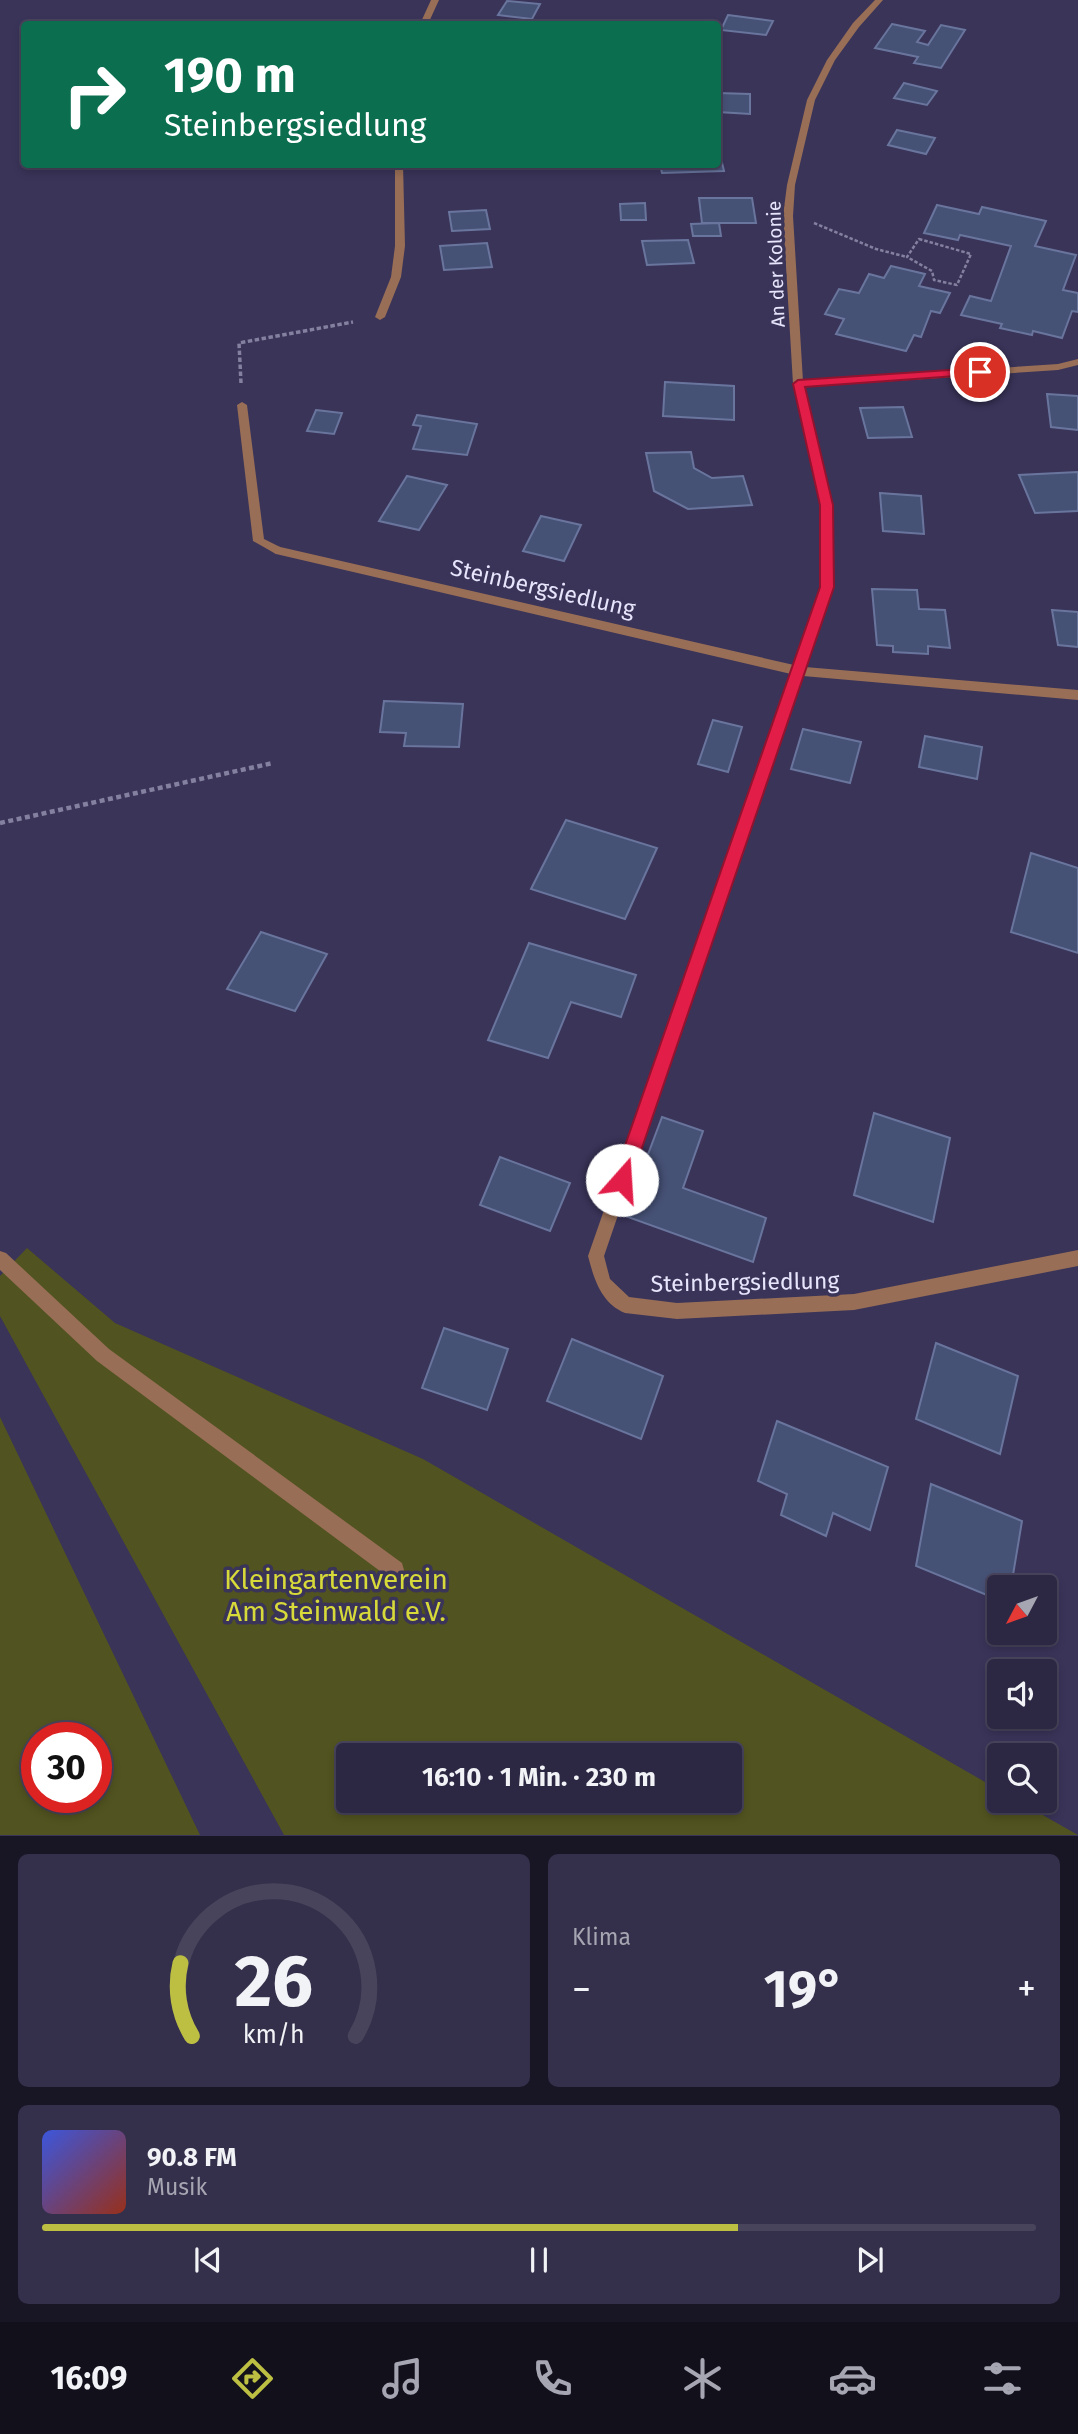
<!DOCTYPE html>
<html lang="de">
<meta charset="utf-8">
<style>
:root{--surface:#2c2743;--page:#342f4a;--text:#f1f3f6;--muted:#a6a5b2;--line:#48445c;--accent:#bdbf43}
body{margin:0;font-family:"Fira Sans",sans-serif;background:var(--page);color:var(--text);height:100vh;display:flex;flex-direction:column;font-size:26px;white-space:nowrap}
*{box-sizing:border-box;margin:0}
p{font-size:23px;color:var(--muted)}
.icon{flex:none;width:38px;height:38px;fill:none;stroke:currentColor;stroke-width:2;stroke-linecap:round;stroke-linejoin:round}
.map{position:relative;height:1836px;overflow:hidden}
.details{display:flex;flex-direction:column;gap:18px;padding:18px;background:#181525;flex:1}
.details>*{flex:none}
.banner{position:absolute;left:21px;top:21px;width:700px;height:147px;border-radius:7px;box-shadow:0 4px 10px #0003,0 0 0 2px var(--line);background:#0b6e4f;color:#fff;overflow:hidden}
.needle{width:46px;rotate:229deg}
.tools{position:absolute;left:987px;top:1575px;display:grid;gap:14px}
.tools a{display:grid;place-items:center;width:70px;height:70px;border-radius:7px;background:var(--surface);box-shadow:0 4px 10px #0003,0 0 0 2px var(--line);font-size:35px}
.speed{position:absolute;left:21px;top:1722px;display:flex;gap:14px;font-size:35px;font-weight:700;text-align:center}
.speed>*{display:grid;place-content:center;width:91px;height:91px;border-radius:50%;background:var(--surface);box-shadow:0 4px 10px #0003,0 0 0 2px var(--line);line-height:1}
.speed .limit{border:10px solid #d22;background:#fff;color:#111}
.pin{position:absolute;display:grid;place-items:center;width:60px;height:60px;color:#fff;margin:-30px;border:4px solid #fff;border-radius:50%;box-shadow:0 2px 7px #0007}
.me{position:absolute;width:77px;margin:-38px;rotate:19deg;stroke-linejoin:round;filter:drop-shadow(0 0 5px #0008)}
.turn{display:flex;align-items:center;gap:24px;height:147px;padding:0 28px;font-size:32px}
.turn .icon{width:91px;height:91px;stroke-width:2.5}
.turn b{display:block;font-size:49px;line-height:60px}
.big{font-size:52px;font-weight:700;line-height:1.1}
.details .tile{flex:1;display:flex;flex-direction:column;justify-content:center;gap:10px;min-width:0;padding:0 24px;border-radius:10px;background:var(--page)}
.details .dial{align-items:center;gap:0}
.dial svg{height:182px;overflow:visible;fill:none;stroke:var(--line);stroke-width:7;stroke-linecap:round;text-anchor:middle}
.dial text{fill:var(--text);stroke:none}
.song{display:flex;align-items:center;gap:21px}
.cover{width:84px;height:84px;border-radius:10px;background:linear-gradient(135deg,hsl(230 70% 55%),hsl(10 70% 35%))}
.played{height:7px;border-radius:4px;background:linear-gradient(90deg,var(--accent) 70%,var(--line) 70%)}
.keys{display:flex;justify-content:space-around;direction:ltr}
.heat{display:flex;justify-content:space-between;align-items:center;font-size:38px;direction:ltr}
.details .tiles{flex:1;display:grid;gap:18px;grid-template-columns:1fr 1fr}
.tile:last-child{grid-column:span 2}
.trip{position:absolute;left:336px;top:1743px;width:406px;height:70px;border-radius:7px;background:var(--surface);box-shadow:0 4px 10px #0003,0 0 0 2px var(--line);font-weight:700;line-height:70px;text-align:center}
.menu{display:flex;height:112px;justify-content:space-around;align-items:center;background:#12101b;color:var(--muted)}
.menu .icon{width:49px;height:49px}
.menu .on{color:var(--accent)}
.menu b{font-size:32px;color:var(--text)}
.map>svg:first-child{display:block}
</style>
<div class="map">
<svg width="1078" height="1836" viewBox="0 0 1078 1836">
<rect width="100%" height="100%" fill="#3a3459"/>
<g fill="#515320" fill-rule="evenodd">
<path d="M27 1248 115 1323 423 1459 999 1790V1801H1018L1078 1835H284L0 1316V1276ZM348 1755H730V1801H348Z"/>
<path d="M0 1417 200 1835H0ZM37 1738H96V1797H37Z"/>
</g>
<g fill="#465176" stroke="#69759d" stroke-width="2">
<polygon points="507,1 540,4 532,19 498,15"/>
<polygon points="728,15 773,21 766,35 721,30"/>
<polygon points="892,24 925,31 917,42 928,45 941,25 965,30 941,68 914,63 918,57 875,48"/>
<polygon points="904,83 937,91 927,105 894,98"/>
<polygon points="718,93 750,94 750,114 718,112"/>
<polygon points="897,130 935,138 926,154 888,145"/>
<polygon points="718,146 724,171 662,173 660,164 718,164"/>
<polygon points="699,198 752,198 756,223 702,223"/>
<polygon points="645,203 646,220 621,220 620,204"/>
<polygon points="937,205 979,214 982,207 1046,221 1035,246 1076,255 1063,290 1078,293 1078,312 1072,311 1062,338 1033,331 1032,335 1000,328 1002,324 961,315 970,296 991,301 1011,246 960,235 958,240 924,233"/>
<polygon points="486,210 490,229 452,231 449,212"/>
<polygon points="719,223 721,236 693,236 691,224"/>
<polygon points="688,240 694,263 647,265 642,241"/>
<polygon points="487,243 492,267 444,270 440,246"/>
<polygon points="891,266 925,274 919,286 950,293 940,313 931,311 921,337 914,335 906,351 836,334 844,319 825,314 839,289 859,293 869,274 884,278"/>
<polygon points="665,382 734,386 734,420 663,416"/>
<polygon points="1047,394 1078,396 1078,430 1051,427"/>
<polygon points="903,407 912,437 868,438 860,408"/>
<polygon points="316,410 342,413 334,434 307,431"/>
<polygon points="417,415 477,424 467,455 413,449 421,426 413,425"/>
<polygon points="691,452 694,468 712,478 743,476 752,505 688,509 654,491 646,453"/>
<polygon points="1078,472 1078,511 1035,513 1019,475"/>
<polygon points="407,476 447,485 419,530 379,521"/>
<polygon points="880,493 921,496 924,534 883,531"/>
<polygon points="541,516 581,525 564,561 523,551"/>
<polygon points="872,589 917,590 919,609 945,610 950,648 928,646 928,654 893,652 893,646 877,645"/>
<polygon points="1052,610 1078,612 1078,647 1058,645"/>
<polygon points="384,701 463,704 459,747 404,746 406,733 380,732"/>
<polygon points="713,720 742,727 728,772 698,764"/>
<polygon points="803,729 861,742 850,783 791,769"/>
<polygon points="925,736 982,747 977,779 919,767"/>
<polygon points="566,820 657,848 625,919 531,889"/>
<polygon points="1031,853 1078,868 1078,953 1011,932"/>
<polygon points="261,932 327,954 295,1011 227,989"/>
<polygon points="529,943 636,975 621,1017 571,1002 548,1058 488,1040"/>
<polygon points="874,1113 950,1138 933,1222 854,1195"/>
<polygon points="662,1117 703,1131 683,1188 766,1218 753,1262 625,1216"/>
<polygon points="500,1157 570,1183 550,1231 480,1205"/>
<polygon points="444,1328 508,1349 487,1410 422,1388"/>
<polygon points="572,1339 663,1376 641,1439 547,1401"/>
<polygon points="936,1343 1018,1376 1000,1454 916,1419"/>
<polygon points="777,1421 888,1467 870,1530 833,1513 826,1536 781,1515 787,1494 758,1481"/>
<polygon points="931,1484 1022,1521 1011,1587 999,1587 999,1600 916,1566"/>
</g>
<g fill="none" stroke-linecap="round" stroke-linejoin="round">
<g stroke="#84809f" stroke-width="2.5" stroke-dasharray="3.5 2" stroke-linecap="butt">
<polyline points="814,223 876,249 907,257"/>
<polygon points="919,239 971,254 957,285 934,280 932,271 907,257"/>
</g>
<polyline stroke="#84809f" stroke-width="3.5" stroke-dasharray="4.5 2.5" stroke-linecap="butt" points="241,383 239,343 353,322"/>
<polyline stroke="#84809f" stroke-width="4.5" stroke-dasharray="5 3.5" stroke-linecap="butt" points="0,823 273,763"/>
<g fill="#986e56" fill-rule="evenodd">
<polygon points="242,402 247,405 264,539 280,547 280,553 276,554 253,541 237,405"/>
<polygon points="0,1251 6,1253 109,1349 402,1563 404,1570 402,1577 395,1579 388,1577 97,1361 0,1270"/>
</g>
<g fill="#986e56" fill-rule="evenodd">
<polygon points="431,0 439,0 428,24 420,24"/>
<path d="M875 0H883L859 27 835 60 815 100 795 185 793 216 803 381 1058 364 1078 359V365L1058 370 804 387 833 505V587L805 667 1078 690V700L803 676 604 1256 610 1279 629 1297 677 1303 854 1294 1078 1250V1266L854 1310 677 1319 625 1313C601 1303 594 1279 588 1256L791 674 276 554 270 550 276 546 794 665 821 587V505L793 384 783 216 787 185 807 100 827 60 853 23Z"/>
<polygon points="395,164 403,164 405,246 401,277 385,317 380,320 375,317 391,277 395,246"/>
</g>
</g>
<polygon fill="#e11d48" stroke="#92132f" stroke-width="2" points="980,368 984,369 984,374 805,387 833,505 834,587 631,1180 629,1186 622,1188 616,1186 613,1180 820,587 820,505 793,384 798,380"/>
<g text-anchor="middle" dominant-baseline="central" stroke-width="7" stroke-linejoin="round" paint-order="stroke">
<g font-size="19" fill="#e7e5fc" stroke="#3a3459">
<text transform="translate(776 264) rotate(-92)">An der Kolonie</text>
</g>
<g font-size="23" fill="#e7e5fc" stroke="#3a3459">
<text transform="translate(543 588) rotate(13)">Steinbergsiedlung</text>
<text transform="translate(745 1282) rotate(-1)">Steinbergsiedlung</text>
</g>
<g font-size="28" fill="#d8da39" stroke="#3a3459">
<text x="336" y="1579">Kleingartenverein<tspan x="336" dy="32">Am Steinwald e.V.</tspan></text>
</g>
</g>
</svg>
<div class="tools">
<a><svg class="needle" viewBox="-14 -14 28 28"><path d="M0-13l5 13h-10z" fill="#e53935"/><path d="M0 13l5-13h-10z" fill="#a6a5b2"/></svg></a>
<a><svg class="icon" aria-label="sound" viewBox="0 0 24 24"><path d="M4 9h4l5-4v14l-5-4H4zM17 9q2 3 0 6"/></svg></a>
<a><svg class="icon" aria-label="search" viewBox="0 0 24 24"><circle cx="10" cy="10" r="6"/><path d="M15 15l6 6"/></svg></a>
</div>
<div class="speed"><div class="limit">30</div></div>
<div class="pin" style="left:980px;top:372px;background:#d93025"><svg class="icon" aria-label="arrive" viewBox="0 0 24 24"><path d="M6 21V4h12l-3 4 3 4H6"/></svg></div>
<svg class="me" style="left:622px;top:1180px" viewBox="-20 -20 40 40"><circle r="19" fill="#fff"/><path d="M0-13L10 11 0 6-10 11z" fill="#e11d48"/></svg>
<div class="trip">16:10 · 1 Min. · 230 m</div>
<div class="banner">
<div class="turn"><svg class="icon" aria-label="right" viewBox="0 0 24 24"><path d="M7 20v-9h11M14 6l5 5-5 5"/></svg><div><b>190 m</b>Steinbergsiedlung</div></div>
</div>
</div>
<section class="details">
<div class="tiles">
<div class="tile dial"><svg viewBox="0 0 100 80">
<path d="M14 69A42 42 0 1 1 86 69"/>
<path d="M14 69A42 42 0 0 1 9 37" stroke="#bdbf43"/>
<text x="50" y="56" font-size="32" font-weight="700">26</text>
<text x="50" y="72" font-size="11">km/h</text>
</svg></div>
<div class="tile"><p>Klima</p>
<div class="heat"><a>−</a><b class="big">19°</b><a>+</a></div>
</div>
<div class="tile">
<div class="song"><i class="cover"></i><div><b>90.8 FM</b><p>Musik</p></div></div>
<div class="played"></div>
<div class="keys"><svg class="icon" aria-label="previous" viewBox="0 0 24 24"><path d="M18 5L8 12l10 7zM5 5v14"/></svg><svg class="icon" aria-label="pause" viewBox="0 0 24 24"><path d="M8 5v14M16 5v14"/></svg><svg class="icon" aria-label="next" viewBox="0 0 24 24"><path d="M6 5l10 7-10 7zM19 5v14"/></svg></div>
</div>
</div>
</section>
<nav class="menu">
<b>16:09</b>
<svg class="icon on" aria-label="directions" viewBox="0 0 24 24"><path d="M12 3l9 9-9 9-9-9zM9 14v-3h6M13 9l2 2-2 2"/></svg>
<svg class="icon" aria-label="music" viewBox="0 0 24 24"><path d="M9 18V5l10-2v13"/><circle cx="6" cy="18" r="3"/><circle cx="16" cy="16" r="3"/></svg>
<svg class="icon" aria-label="phone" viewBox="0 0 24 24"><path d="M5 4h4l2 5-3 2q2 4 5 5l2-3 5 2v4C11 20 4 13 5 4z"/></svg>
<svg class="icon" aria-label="climate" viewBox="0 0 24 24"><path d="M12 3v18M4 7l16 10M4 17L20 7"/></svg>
<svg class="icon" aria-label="car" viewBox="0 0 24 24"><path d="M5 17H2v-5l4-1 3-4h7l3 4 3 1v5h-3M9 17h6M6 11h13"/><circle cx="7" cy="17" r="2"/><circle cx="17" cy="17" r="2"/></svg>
<svg class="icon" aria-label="filters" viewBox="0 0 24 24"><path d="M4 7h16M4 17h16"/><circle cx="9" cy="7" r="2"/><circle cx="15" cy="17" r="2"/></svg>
</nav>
